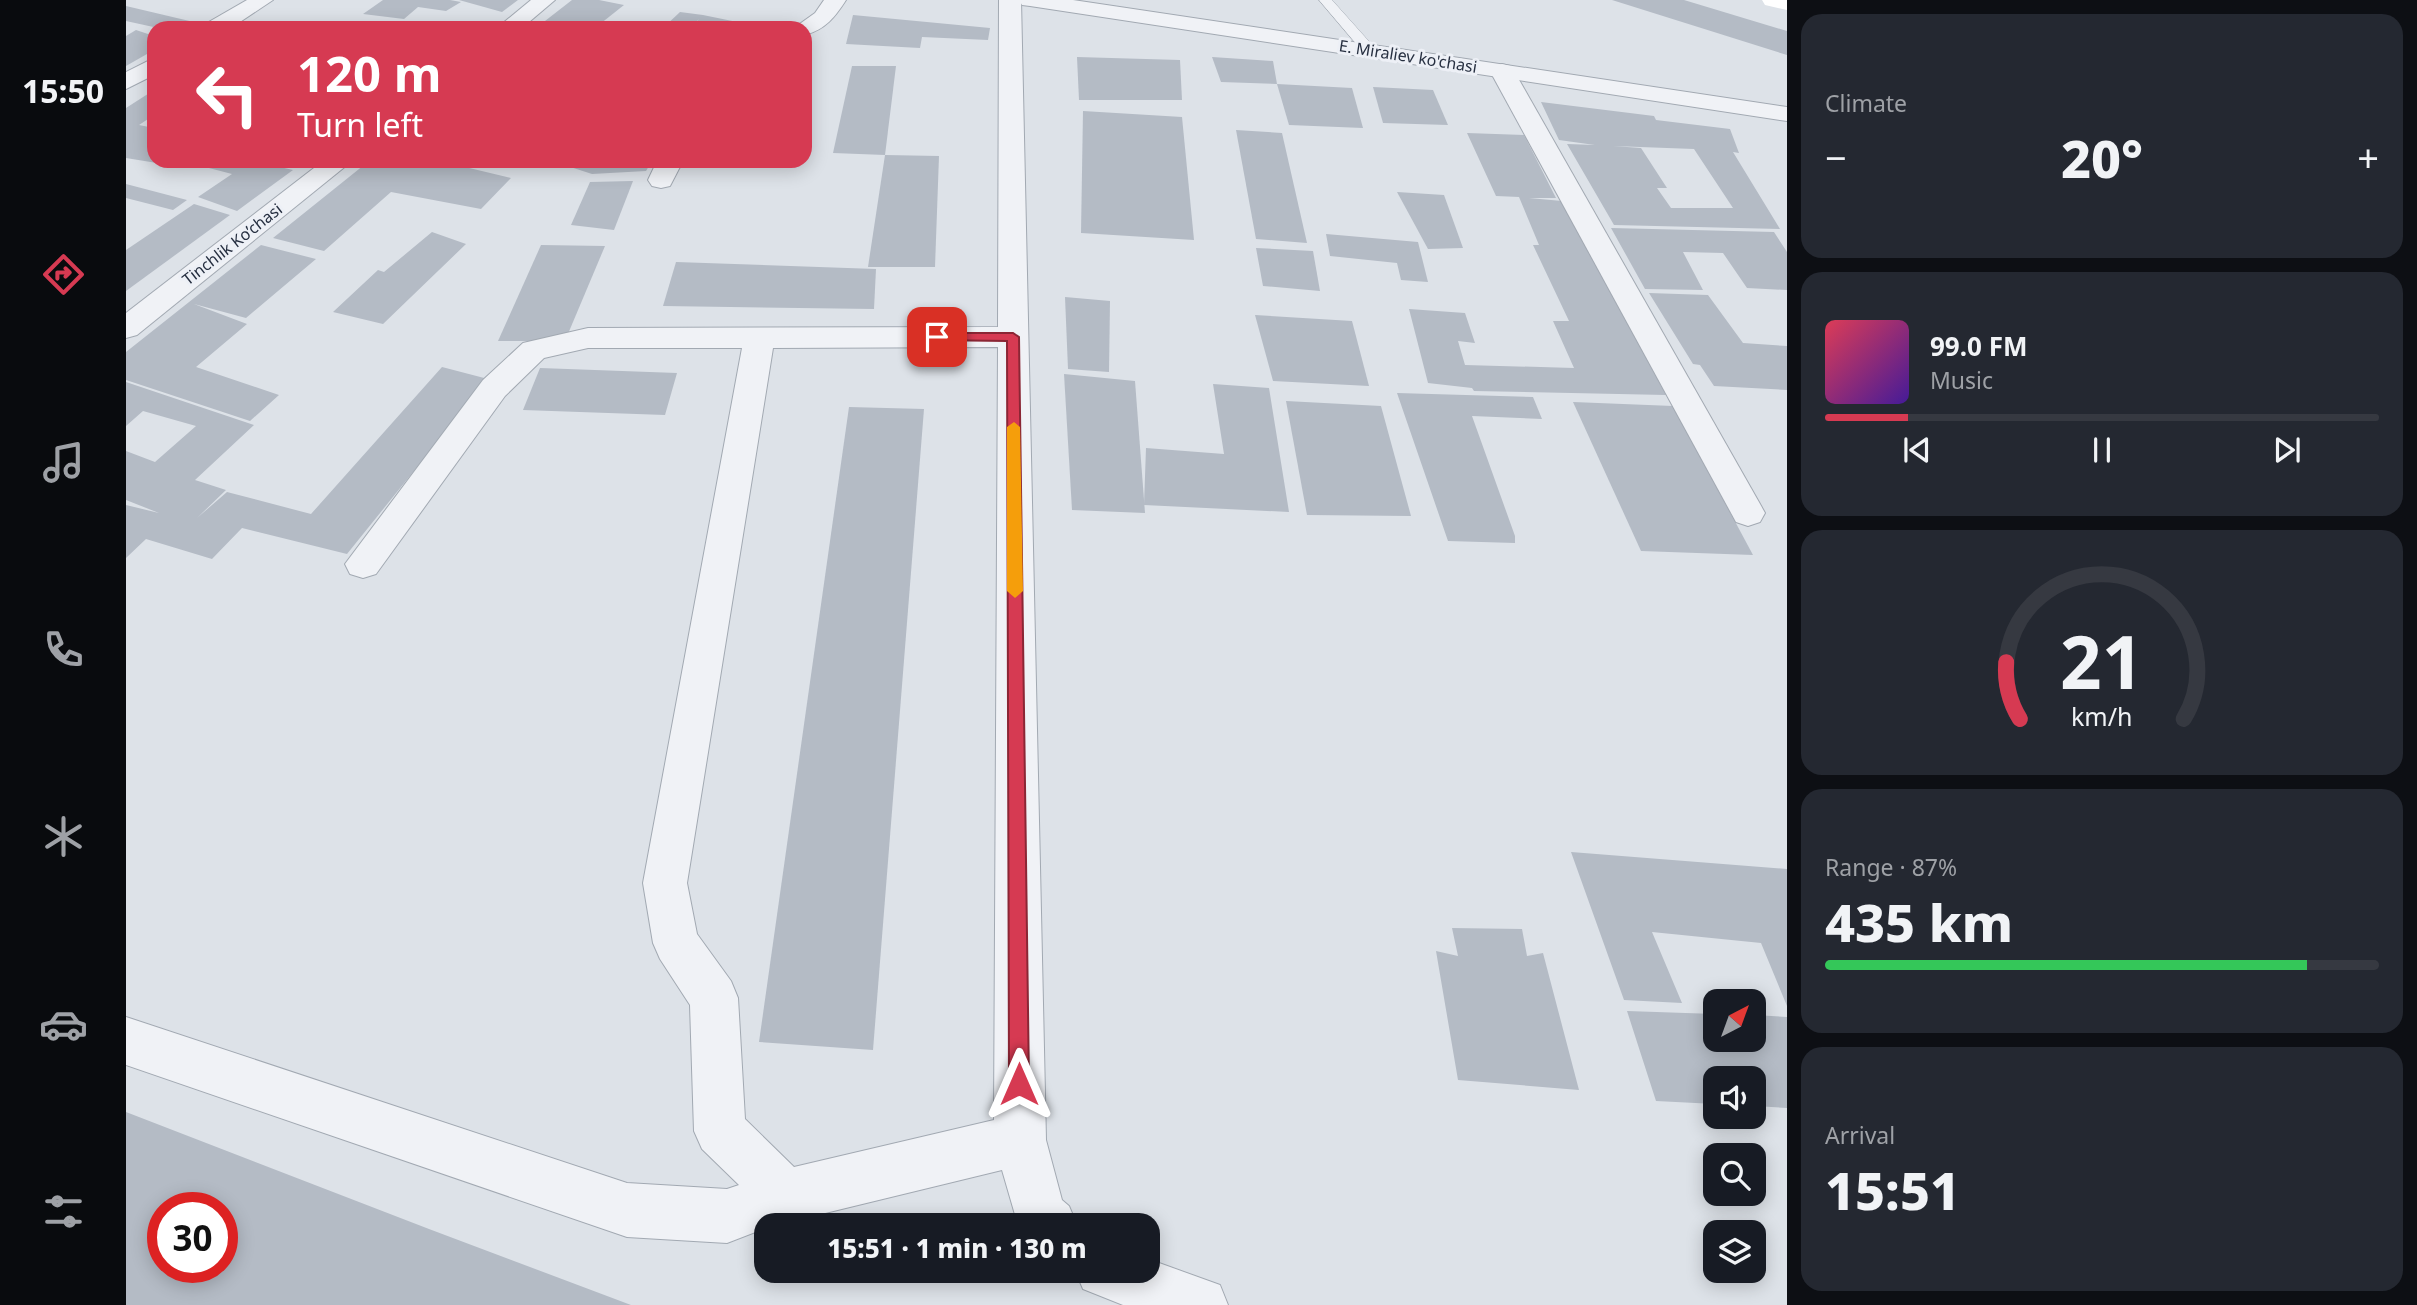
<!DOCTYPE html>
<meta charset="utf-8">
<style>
:root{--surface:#171b24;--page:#242831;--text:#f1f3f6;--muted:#9ea1a6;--line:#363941;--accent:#d63a52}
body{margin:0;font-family:"Noto Sans",sans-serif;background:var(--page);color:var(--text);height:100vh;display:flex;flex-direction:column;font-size:26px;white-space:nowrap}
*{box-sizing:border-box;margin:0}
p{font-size:23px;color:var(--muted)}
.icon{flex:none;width:38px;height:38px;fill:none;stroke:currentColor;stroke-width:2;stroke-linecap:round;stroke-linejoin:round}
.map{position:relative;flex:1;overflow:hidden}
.panel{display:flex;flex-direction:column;gap:14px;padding:14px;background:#0d0f14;width:630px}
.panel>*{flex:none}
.hud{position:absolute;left:21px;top:21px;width:665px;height:147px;border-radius:21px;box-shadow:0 4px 18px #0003;background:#d63a52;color:#fff;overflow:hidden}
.needle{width:46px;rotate:41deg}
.buttons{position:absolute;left:1577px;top:989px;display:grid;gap:14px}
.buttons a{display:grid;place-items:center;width:63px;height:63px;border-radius:14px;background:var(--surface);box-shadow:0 4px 18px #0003;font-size:35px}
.speed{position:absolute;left:21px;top:1192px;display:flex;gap:14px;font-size:35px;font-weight:700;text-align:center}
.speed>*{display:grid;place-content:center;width:91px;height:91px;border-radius:50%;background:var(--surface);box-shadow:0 4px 18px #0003;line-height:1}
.speed .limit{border:10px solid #d22;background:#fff;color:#111}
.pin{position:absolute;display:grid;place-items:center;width:60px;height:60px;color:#fff;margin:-30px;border-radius:14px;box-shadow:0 4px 10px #0006}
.me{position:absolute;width:77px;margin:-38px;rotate:0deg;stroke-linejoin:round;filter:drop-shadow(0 0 5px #0008)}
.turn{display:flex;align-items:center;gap:24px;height:147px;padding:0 35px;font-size:32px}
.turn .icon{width:91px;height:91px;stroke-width:2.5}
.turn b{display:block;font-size:49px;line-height:60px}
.big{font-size:52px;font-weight:800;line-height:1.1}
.panel .widget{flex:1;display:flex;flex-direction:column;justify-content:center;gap:10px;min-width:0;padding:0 24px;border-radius:21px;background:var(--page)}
.panel .dial{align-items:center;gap:0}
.dial svg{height:182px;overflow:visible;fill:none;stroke:var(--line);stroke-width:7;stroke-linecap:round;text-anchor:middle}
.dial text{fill:var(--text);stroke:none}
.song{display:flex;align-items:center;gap:21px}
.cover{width:84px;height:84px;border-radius:10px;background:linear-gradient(135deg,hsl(350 70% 55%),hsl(260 70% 35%))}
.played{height:7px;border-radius:4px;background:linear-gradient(90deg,var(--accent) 15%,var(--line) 15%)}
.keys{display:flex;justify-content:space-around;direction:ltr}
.heat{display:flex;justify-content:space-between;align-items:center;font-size:38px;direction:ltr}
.charge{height:10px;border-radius:5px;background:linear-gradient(90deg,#34c759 87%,var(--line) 0)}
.trip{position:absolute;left:628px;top:1213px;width:406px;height:70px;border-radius:21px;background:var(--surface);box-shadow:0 4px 18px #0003;font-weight:800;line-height:70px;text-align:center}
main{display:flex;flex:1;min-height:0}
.dock{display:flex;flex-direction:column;width:126px;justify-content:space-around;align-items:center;background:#090b0e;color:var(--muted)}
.dock .icon{width:49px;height:49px}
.dock .current{color:var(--accent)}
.dock b{font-size:32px;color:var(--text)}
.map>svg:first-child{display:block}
</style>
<main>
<nav class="dock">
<b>15:50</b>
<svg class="icon current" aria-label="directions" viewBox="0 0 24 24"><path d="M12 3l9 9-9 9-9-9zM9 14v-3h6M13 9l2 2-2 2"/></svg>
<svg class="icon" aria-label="music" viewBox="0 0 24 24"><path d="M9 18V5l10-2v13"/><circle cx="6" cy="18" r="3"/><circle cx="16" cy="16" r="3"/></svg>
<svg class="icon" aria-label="phone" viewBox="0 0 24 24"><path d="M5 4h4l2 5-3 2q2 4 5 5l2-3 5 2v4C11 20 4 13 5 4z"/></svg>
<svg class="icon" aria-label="climate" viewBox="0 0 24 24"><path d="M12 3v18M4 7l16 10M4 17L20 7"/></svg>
<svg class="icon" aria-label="car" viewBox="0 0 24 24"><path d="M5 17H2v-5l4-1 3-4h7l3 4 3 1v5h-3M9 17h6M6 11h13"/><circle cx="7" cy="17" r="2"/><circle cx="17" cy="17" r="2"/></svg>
<svg class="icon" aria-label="filters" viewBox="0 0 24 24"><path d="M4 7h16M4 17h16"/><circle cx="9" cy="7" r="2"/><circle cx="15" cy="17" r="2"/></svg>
</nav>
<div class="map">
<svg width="1661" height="1305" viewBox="0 0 1661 1305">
<rect width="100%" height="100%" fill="#dde2e8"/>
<g fill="#b4bbc5" fill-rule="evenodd">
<polygon points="257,0 324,0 335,2 320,11 292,7 278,19 237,14"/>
<polygon points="333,0 392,0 376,12"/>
<polygon points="446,0 473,0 498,5 469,28 410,28"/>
<polygon points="1486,0 1558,0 1661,31 1661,55"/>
<polygon points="0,6 72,23 65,28 32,28 0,21"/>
<polygon points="554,12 577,15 641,28 566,28 573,19 564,28 537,28"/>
<polygon points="727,15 864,28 862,40 796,37 794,48 720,44"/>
<polygon points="10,30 28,36 28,50 0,66 0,36"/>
<polygon points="951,57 1054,60 1056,100 953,100"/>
<polygon points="1086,57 1147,61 1151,84 1095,82"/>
<polygon points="726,66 770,66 759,155 707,153"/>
<polygon points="1151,84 1226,88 1237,128 1163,125"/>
<polygon points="1247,87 1307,90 1322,125 1257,123"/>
<polygon points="28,90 28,115 13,125 28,128 28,161 48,161 43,165 0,158 0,108"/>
<path d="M1415 102 1528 116 1530 120 1604 129 1613 153 1607 152 1654 229 1488 225 1441 144 1469 145 1433 140ZM1487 146 1568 149 1607 208H1545L1531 188H1541L1515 148Z"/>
<polygon points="957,111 1056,117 1068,240 955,233"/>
<polygon points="1110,130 1156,133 1181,243 1130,239"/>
<polygon points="1341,133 1398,135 1430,198 1403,198 1436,201 1540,395 1348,391 1346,388 1302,383 1283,309 1339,313 1349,343 1332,341 1339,365 1448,368 1427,321 1443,321 1407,245 1413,245 1393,197 1370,196"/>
<polygon points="759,155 813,156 809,267 742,267"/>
<polygon points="56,161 128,161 167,170 111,211 72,197 106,174"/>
<polygon points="243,161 314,161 385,178 355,209 265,192 198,251 147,238"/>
<polygon points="526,161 520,171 466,174 429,162"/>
<polygon points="507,181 488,230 445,225 464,182"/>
<polygon points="0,184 61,200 47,210 0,198"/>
<polygon points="1271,192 1318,195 1337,248 1302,249"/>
<polygon points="68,204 104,215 0,291 0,250"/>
<polygon points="1485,228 1648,232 1661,252 1661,290 1621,288 1597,253 1557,252 1577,290 1519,289"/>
<polygon points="306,232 340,244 257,324 207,312 252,270 258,272"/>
<polygon points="1200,234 1292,242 1302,282 1275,280 1271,263 1204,256"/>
<polygon points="135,245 190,259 120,318 68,304 121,324 70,367 153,395 124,421 0,380 0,352"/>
<polygon points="415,245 479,246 439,341 372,341"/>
<polygon points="1130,248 1187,251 1194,291 1137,286"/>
<polygon points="550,262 750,269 748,309 537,306"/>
<polygon points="1523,293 1582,295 1617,343 1661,346 1661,390 1588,386 1574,365 1567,364"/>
<polygon points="939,297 984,301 983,372 942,369"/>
<polygon points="1129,315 1226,321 1243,386 1147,381"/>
<polygon points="316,367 362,379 221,554 116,528 86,559 20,539 0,558 0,505 33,513 0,500 0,451 29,462 70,426 17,411 0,426 0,382 128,425 69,480 100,490 71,518 101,492 185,514"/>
<polygon points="414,368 551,373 539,415 397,410"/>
<polygon points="938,374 1009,381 1019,513 946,510"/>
<polygon points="1087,384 1143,388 1163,512 1018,505 1020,448 1098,454"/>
<polygon points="1271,393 1407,397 1416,419 1346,416 1389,536 1389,543 1322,541"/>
<polygon points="1160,401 1255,406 1285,516 1181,515"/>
<polygon points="1447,402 1547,406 1627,555 1515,551"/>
<polygon points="723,407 798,409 747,1050 633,1042"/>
<polygon points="1445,852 1661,869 1661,1006 1635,943 1526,932 1556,1003 1498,1000"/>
<polygon points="1326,928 1396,929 1401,956 1417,953 1453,1090 1332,1080 1310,951 1332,956"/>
<polygon points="1501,1011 1589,1014 1589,1040 1628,1040 1628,1015 1661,1017 1661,1108 1628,1106 1628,1078 1589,1078 1589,1104 1530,1101"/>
<path d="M0 1112 303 1229 505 1305H0ZM37 1208H96V1267H37Z"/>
</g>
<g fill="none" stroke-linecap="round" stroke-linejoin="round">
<defs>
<polygon id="service" points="1193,0 1206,0 1248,47 1248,53 1238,53"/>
<g id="minor">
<polygon points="121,0 147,0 105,28 78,28 81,23"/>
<polygon points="405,0 429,0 396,28 371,28"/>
<path d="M698 0H720C709 17 700 29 679 35V28H668L689 13Z"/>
<path d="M873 0H895L920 1140 936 1200 943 1206 951 1225H892L876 1170 650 1225H640V1228L601 1243 501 1237 0 1065V1017L501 1183 601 1189 613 1185 576 1149 568 1131 564 1005 534 959 527 943 517 883 616 348H462L418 358 379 396 250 574 237 578 224 574 219 564 357 380 397 343 462 328 872 327ZM872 347 868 1120 668 1167 619 1119 612 998 605 981 571 934 561 883 647 348Z"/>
<polygon points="28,58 28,75 0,89 0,72"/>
<polygon points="1376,64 1384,66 1388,71 1634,504 1639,513 1634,522 1622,526 1610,522 1364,71 1368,66"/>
<polygon points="197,161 226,161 11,335 0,338 0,313"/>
<polygon points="531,161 557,161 544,186 535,188 526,186 522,180"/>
<polygon points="1022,1259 1094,1285 1102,1305 997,1305 957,1289 949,1270 1022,1270"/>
</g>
<polygon id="tertiary" points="893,0 947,0 1661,107 1661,121 904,6 896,5"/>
</defs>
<use href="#service" stroke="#a2a9b2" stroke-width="1"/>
<use href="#minor" stroke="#a2a9b2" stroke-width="2"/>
<use href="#tertiary" stroke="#a2a9b2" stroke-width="2"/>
<use href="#service" fill="#f0f2f6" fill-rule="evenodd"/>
<use href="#minor" fill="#f0f2f6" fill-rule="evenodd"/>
<use href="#tertiary" fill="#f0f2f6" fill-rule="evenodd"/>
<polygon fill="#fff" fill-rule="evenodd" points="1636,0 1661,0 1661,10 1639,5"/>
</g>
<polygon fill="#d63a52" stroke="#8b2635" stroke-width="2" points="811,333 887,333 893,337 903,1084 900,1092 893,1095 886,1092 883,1084 881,341 806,340 804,337"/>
<polygon fill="#f59e0b" points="888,422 894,427 897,591 889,598 881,591 881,427"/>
<g text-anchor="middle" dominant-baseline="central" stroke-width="6" stroke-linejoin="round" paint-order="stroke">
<g font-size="16" fill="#262f40" stroke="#edf0f6">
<text transform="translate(1282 56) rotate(9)">E. Miraliev ko'chasi</text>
<text transform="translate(106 244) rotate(-38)">Tinchlik Ko’chasi</text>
</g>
</g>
</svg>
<div class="buttons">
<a><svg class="needle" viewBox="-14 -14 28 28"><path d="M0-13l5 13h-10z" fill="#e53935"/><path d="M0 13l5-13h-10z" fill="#9ea1a6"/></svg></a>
<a><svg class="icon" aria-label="sound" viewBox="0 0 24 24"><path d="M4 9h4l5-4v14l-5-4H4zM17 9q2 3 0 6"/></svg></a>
<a><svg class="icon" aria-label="search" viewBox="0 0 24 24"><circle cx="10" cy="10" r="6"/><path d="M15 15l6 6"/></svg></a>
<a><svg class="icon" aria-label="layers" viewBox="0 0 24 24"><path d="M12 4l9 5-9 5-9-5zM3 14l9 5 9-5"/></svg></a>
</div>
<div class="speed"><div class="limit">30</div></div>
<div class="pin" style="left:811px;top:337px;background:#d93025"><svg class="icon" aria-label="arrive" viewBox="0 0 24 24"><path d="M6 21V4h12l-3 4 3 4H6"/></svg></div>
<svg class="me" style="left:893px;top:1084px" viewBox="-20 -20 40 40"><path d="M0-17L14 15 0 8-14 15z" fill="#d63a52" stroke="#fff" stroke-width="4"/></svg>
<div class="trip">15:51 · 1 min · 130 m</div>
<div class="hud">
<div class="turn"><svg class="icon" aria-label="left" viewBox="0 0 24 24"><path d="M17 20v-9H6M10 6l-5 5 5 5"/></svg><div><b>120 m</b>Turn left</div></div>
</div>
</div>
<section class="panel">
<div class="widget"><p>Climate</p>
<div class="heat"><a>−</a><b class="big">20°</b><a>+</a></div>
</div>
<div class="widget">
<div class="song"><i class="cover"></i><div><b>99.0 FM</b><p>Music</p></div></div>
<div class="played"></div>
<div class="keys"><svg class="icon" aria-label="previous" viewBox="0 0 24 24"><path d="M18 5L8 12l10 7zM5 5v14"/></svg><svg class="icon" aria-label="pause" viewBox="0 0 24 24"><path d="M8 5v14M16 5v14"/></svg><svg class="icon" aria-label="next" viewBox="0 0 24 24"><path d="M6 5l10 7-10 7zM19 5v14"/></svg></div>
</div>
<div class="widget dial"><svg viewBox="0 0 100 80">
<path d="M14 69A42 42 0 1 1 86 69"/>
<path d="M14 69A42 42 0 0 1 8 44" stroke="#d63a52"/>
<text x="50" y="56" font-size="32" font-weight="700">21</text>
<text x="50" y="72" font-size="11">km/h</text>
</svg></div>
<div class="widget"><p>Range · 87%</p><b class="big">435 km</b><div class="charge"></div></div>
<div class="widget"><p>Arrival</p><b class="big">15:51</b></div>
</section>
</main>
